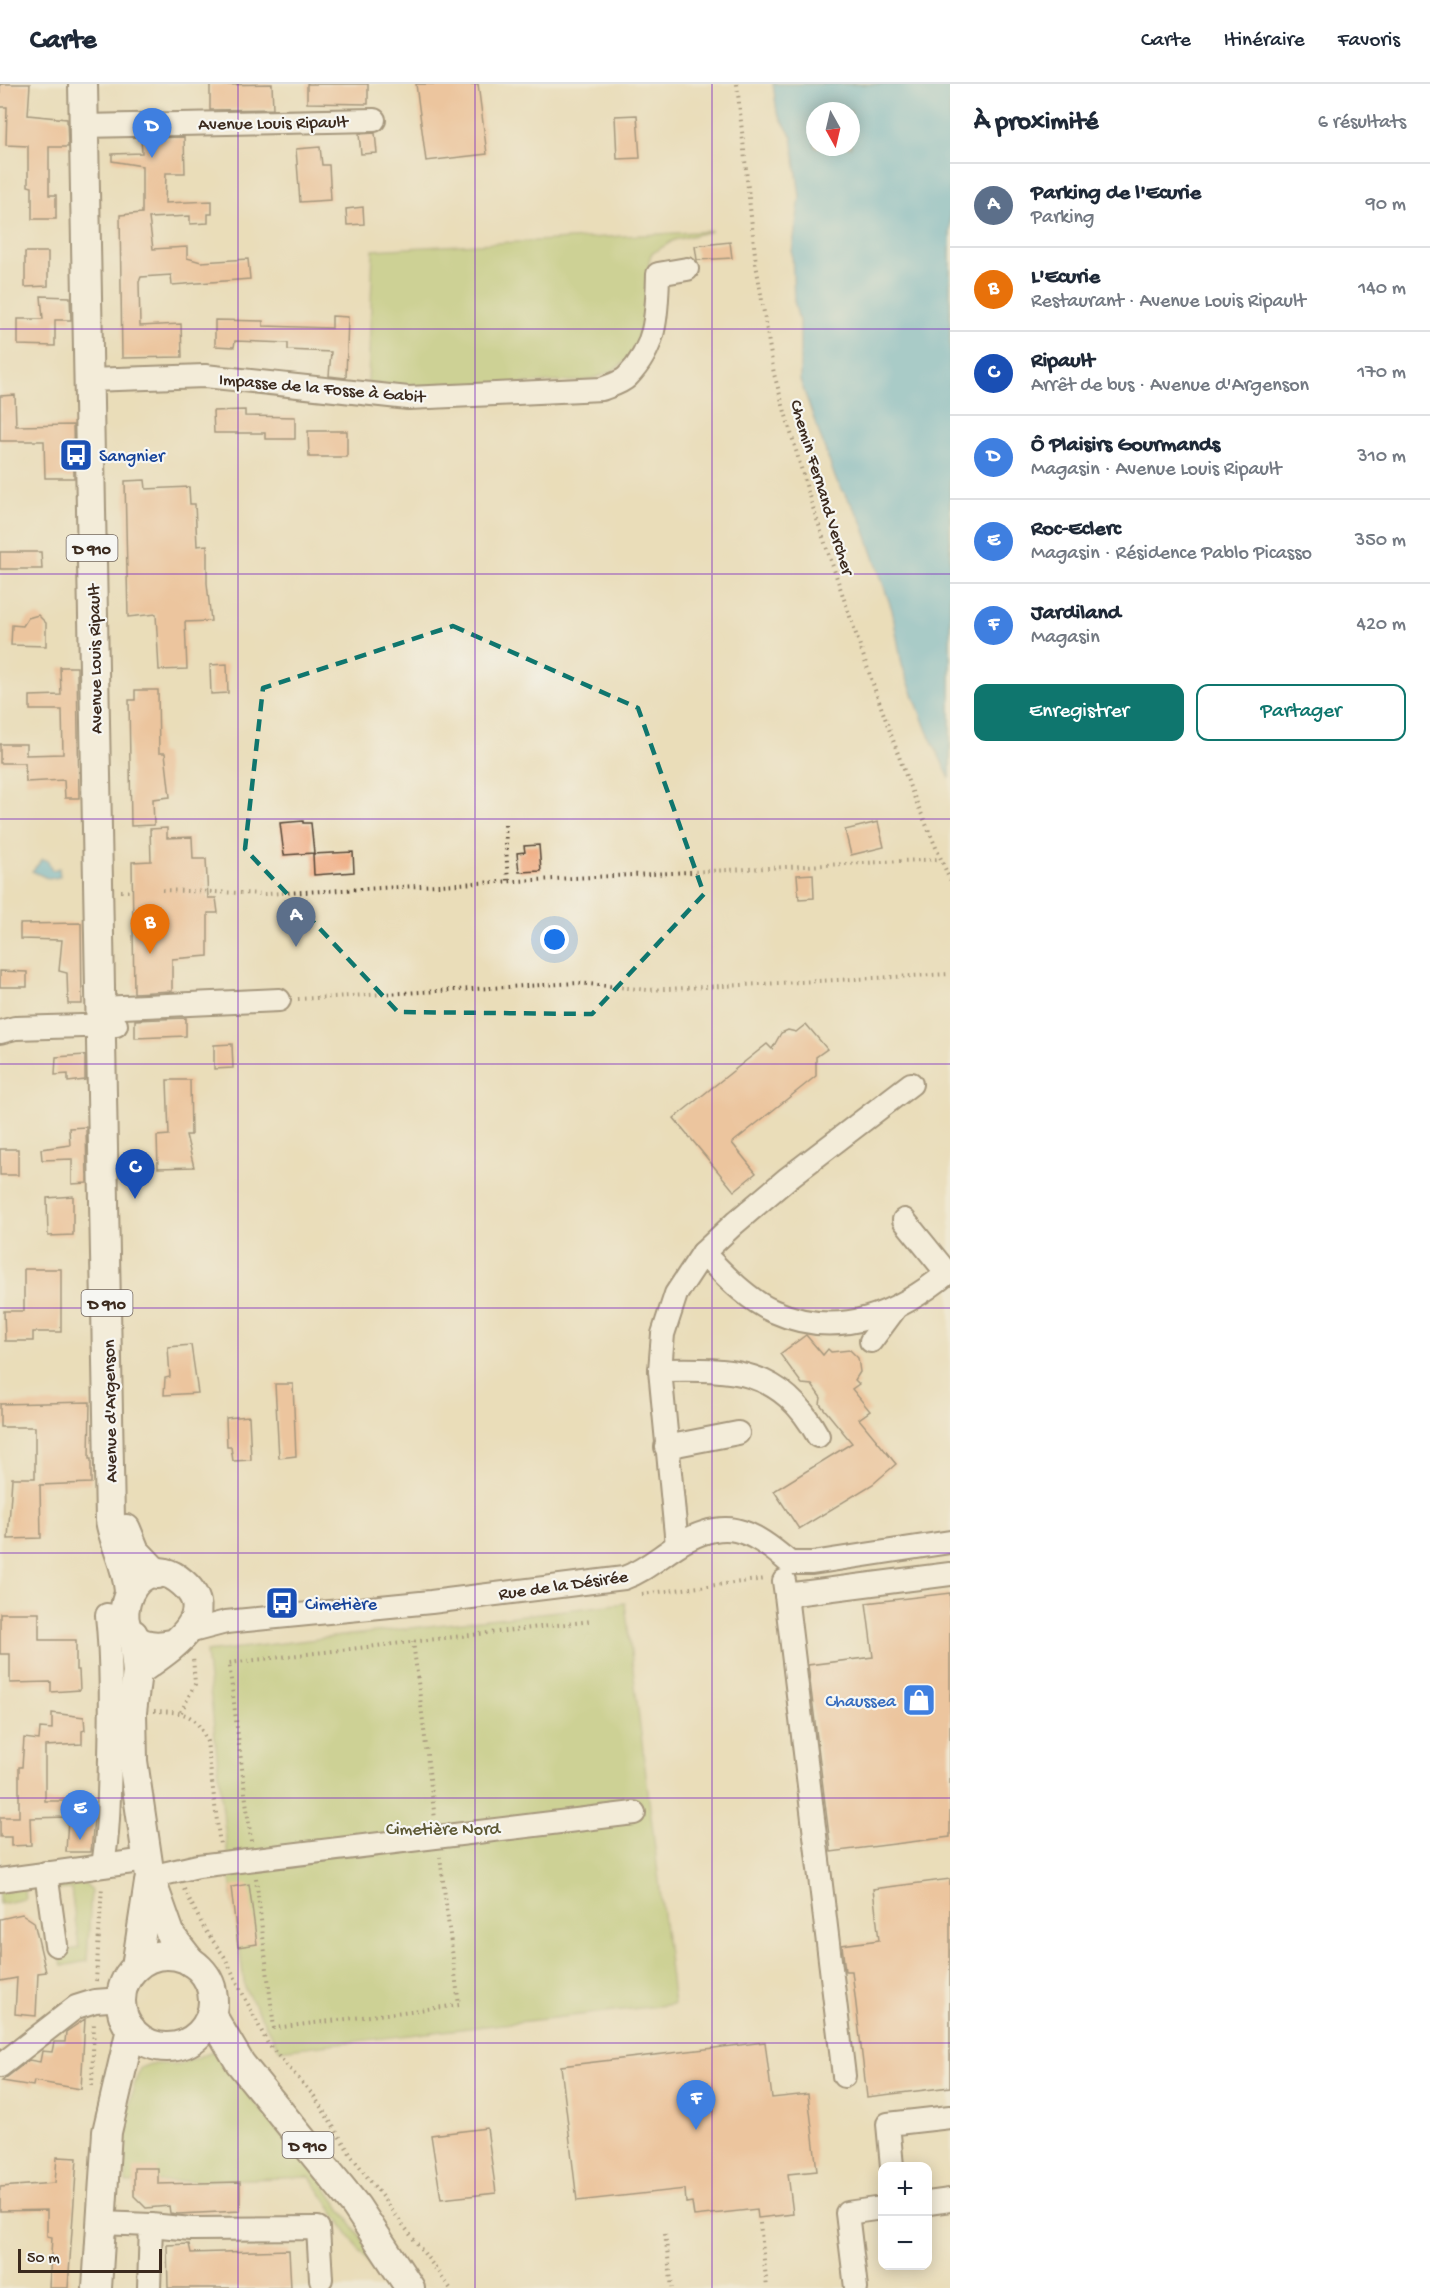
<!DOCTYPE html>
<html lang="fr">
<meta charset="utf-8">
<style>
:root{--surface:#fff;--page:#f2f2f3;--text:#1f2937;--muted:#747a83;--line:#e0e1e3;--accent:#0f766e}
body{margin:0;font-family:"Gochi Hand",sans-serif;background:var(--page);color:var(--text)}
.controls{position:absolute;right:18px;bottom:18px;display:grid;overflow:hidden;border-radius:12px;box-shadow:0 3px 15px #0003}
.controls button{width:54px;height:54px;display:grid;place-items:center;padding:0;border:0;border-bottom:2px solid var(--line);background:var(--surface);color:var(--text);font:30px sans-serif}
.compass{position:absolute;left:806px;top:18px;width:54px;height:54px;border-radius:50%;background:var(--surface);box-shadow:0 3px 15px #0003;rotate:172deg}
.scale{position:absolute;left:18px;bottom:15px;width:144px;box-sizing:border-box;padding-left:6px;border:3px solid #3b2a1e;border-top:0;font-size:16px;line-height:21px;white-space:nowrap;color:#3b2a1e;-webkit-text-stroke:4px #f6f6f2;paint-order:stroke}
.you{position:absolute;left:555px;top:856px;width:21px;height:21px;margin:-15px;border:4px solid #fff;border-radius:50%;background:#1a73e8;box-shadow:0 0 0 9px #1a73e833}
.badge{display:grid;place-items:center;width:39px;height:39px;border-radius:50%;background:var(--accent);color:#fff;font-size:20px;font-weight:700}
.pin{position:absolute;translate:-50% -50px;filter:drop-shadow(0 2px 3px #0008)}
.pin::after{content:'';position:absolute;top:32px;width:21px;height:18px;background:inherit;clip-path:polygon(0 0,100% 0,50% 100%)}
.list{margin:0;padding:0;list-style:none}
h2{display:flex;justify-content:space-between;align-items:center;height:78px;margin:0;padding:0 24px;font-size:26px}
h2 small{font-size:20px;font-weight:400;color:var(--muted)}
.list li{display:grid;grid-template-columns:39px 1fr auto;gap:18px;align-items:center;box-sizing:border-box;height:84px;padding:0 24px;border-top:2px solid var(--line)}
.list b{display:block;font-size:22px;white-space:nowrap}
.list p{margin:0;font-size:20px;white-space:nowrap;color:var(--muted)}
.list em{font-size:20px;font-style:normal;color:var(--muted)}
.actions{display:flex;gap:12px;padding:18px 24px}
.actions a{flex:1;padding:14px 0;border:2px solid var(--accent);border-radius:12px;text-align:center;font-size:21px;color:var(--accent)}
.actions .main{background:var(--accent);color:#fff}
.map{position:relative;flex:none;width:950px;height:2204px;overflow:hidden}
header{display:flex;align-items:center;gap:36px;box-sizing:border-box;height:84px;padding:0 30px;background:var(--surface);border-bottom:2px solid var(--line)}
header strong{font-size:28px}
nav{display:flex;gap:33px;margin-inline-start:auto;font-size:21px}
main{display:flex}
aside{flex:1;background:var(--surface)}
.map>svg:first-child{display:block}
.green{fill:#abc368;stroke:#737643;stroke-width:1.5}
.water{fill:#5bb5d8;stroke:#4b707b;stroke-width:1.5;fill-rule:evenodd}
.building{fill:#f0a87b}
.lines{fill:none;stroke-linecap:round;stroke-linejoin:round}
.minor-casing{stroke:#554535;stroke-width:26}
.major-casing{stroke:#554535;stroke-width:32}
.path{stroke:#554535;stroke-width:4;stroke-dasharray:1.5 4.5;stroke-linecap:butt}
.minor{stroke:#fff;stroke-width:22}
.major{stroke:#fff;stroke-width:28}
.marked{fill:none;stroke:#0f766e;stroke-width:4.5;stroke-dasharray:12 8;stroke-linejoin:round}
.grid{fill:none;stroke:#7b2cbf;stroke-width:1.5;stroke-opacity:0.55}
.labels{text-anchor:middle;stroke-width:4.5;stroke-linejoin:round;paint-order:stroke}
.shield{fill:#f6f6f2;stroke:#73675e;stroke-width:1.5}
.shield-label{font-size:16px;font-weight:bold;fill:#3b2a1e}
.street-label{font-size:18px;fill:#3b2a1e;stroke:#f6f6f2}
.transit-label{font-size:18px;fill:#164399;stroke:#f6f6f2;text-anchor:start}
.shop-label{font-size:18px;fill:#366cbe;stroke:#f6f6f2;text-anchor:end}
.park-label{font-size:18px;fill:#5d5834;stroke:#f6f6f2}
</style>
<header>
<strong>Carte</strong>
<nav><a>Carte</a><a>Itinéraire</a><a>Favoris</a></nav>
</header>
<main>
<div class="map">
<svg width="950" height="2204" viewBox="0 0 950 2204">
<rect width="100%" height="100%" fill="#f6f6f2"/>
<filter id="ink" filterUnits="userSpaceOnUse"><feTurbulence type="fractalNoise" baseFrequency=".0167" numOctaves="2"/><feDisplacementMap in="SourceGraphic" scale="12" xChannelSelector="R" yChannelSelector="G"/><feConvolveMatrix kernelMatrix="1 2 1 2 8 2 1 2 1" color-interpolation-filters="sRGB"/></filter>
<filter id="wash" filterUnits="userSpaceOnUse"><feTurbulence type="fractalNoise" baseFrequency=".008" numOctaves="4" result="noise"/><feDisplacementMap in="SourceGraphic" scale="24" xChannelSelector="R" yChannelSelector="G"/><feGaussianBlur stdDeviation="1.35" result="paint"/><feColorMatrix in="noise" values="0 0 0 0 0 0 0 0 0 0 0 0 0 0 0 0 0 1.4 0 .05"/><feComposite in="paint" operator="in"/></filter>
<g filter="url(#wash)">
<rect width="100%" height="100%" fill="#eaddb9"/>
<g class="green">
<path d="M712 147 674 156 651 170C645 188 648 206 646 225 643 268 623 289 582 297L411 304 368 299 373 166Z"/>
<polygon points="625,1519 674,1920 280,1966 245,1905 231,1803 206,1568"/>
<polygon points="78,1791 91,1806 87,1877 62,1882 60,1872 64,1867 79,1864 71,1805 56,1806 58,1794"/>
<polygon points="36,1799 36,1804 24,1806 25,1815 0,1820 0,1804"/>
<path d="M215 1966 232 1992 318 2092 396 2204H385L310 2093 126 2099C122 2058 126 2023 140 1984L150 1980H181Z"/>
</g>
<g class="water">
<path d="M773 0H950V695L927 647 902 581 892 526 861 435 836 396 800 296V241L794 217 792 168 800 113 792 53 777 28ZM815 27H851V63H815Z"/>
<polygon points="43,775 48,777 52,786 59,784 60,793 49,795 32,787"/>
</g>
<g id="blocks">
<g class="building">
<polygon points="0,0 30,0 28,31 67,35 68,63 49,63 49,111 56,111 56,135 32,135 32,103 28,102 28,62 6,61 7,23 0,23"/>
<polygon points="272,0 273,25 210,26 210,1"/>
<polygon points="307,0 368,0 368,20 307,19"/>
<polygon points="416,0 478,0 487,70 426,77"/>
<polygon points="637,31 640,74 617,75 615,32"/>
<polygon points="375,49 377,69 361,70 359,50"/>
<polygon points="184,53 185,89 166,89 165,119 212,117 212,130 208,130 208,139 190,140 190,132 149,134 153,165 187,163 187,174 201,178 248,175 250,195 172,201 171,191 141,193 139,198 140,242 181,240 182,273 122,274 120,131 142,129 142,82 112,77 112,70 142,69 141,54"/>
<polygon points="320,63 322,81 329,81 331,116 300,118 296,65"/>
<polygon points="363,123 364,140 347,141 346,125"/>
<polygon points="730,158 732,174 697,176 695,162"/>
<polygon points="25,168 48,168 48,202 25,203"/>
<polygon points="41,212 70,213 71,236 55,236 55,262 18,261 18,235 43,235"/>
<polygon points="332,232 348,233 346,294 329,292 331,268 288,266 288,259 235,257 234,263 215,262 215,236 263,237 263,242 332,244"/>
<polygon points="15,311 16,342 73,341 74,394 45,394 44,357 0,357 0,312"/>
<polygon points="245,326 245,332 295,333 295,355 265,355 265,349 214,349 213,327"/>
<polygon points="308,347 347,347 347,373 309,373"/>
<polygon points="145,396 146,405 189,403 190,420 195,420 197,462 207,461 207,499 211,537 185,538 187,585 159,586 156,530 128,533 125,397"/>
<polygon points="0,468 41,468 42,485 0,485"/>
<polygon points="38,531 46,539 46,562 11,561 12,541 23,542 28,534"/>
<polygon points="227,580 228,609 211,610 210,581"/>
<polygon points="60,583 77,583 79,714 65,714 64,696 26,698 25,679 0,679 0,660 26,660 26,671 63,670 62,626 30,626 30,612 61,611"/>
<polygon points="135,606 158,606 159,669 165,669 170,713 153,715 154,741 131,742 129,616 135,616"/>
<polygon points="303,737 303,739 311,739 314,769 284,771 280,739"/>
<polygon points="878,738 884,763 851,771 845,746"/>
<polygon points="167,744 167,754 192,753 193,775 206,775 208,814 216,814 218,829 208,829 208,872 172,875 172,907 134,909 132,778 151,777 150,745"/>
<polygon points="539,761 541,787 519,788 517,769 525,768 524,762"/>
<polygon points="353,768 354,788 314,791 313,770"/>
<polygon points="813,790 814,814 799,815 797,791"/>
<polygon points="81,839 82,920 68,920 67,889 59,887 62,856 20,855 20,840"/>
<polygon points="0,887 27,888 27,903 0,903"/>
<polygon points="186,934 186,952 135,954 135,936"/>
<polygon points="806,940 827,965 816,973 816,992 732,1059 756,1089 734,1107 674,1034 767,960 772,965 781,949 788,946 796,948"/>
<polygon points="232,960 233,984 214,985 214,961"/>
<polygon points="85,971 85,996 68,998 68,990 55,991 56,973"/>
<polygon points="167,996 190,996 191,1051 186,1051 194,1083 158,1084 157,1052 169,1051"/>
<polygon points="86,1043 87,1099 72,1100 72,1075 42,1076 41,1065 70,1061 69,1044"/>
<rect x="0" y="1065" width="18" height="26"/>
<polygon points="73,1112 73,1151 48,1152 47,1114"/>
<polygon points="24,1185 61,1185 61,1248 33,1248 33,1257 5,1257 4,1227 24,1227"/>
<polygon points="806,1251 823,1271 828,1265 831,1268 850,1266 858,1274 860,1288 855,1296 859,1300 852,1305 870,1327 859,1335 896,1380 873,1400 799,1445 774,1407 852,1359 820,1320 821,1314 812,1301 802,1300 780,1270"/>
<polygon points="191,1261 198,1309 164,1311 165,1294 170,1293 168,1263"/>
<polygon points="275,1300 293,1300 296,1372 279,1374"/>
<polygon points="90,1318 89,1375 91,1375 91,1399 40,1401 41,1454 8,1455 12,1394 35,1394 35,1343 0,1343 0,1320"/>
<polygon points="249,1332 251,1376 233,1377 231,1363 227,1363 226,1334"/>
<polygon points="950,1509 950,1753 831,1768 808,1581 873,1573 866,1519"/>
<polygon points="0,1529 39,1529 39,1556 76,1556 76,1586 79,1586 80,1606 51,1608 51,1598 10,1599 10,1570 0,1570"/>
<polygon points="52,1629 84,1633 85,1646 82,1647 82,1660 45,1662 45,1717 67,1717 68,1731 94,1734 91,1768 66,1768 68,1733 30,1734 31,1761 11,1762 11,1753 0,1753 0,1733 19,1733 19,1683 22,1683 24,1654 39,1656 40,1644 52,1645"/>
<polygon points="950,1795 950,2003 867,2013 852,1887 845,1887 842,1861 879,1856 873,1805"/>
<polygon points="249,1800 257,1860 238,1863 231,1803"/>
<polygon points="22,1830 34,1838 46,1888 38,1889 36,1932 15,1930 17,1894 0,1897 0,1835"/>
<polygon points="85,1935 81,2005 34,1997 33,2002 2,1997 29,1976 40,1978 42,1967 52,1968 54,1958 65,1958 66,1948"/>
<polygon points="765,1958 772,2014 808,2010 817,2087 788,2090 793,2130 758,2134 757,2125 694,2132 692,2118 686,2119 685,2105 577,2117 561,1982"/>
<polygon points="487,2044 496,2109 441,2115 431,2051"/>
<polygon points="57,2073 77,2074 68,2204 49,2204 52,2153 47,2152 47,2126 0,2127 0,2103 55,2099"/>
<polygon points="134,2084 158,2084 158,2100 240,2098 240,2127 178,2130 170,2129 169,2122 146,2124 134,2112"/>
<polygon points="189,2160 191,2169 289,2166 291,2204 168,2204 167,2161"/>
</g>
</g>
</g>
<g filter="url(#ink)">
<use href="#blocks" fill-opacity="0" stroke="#554535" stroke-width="1.5"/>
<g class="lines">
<g class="minor-casing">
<g id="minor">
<polyline points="84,42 374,36"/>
<path d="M89 296 205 292 408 314 602 305C609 302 621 299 627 293 657 263 657 229 658 190L687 185"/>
<polyline points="100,924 279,916"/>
<polyline points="0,948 15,944 116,941"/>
<polyline points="904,1136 947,1189"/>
<path d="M703 1169C724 1190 746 1215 773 1227 840 1257 899 1229 950 1187"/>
<polyline points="871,1257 894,1226"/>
<path d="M660 1286C732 1285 780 1283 818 1352"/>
<polyline points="666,1363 738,1349"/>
<polyline points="677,1461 660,1286 663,1250 676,1210 703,1169 735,1139 788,1094 911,1000"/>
<polyline points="784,1497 786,1511 950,1490"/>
<polyline points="786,1511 844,1992"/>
<path d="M188 1548 226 1538 431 1518 624 1494C644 1487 658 1474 675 1463 725 1431 750 1445 790 1479H812L950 1458"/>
<path d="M103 1781C109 1745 109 1710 110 1674 111 1626 112 1579 107 1531"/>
<polyline points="46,1789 56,1861"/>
<polyline points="150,1793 198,1782 634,1729"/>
<polyline points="0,1796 147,1776"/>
<polyline points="0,1982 76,1923 95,1917 122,1915"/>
<polyline points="892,2082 888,2040 950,2033"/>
<polyline points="928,2119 950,2116"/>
<polyline points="101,2139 151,2141 149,2204"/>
<polyline points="151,2141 191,2145 318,2144 321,2195"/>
<polyline points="856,2204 847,2129 882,2124"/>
</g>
</g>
<g class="major-casing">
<g id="major">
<path d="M83 0 110 1436C114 1461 127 1481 129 1507"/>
<polyline points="126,1445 135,1467 157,1490"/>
<polyline points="133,1550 137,1588 132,1628 133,1677 150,1793 171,1852 191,1878"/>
<path d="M137 1588C162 1569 224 1535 183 1499 129 1451 89 1577 172 1560"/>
<circle cx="167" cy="1917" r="46"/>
<polyline points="136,1883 149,1798"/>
<polyline points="211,1930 240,1979 356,2122 410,2204"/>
<polyline points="97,2204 107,2048 131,1945"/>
</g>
</g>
<g class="path">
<polyline points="737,0 756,180 774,290 810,415 875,606 910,703 950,796"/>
<polyline points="505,741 508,799"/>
<polyline points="162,806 265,810 941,775"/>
<polyline points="121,807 133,807"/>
<polyline points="298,915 578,899 648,906 950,890"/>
<polyline points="642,1510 766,1495"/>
<polyline points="413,1557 435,1735"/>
<path d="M154 1627C182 1628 196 1628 207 1658L220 1761"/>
<polyline points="181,1628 195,1600 193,1572"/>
<polyline points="251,1757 229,1579 592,1537"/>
<polyline points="256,1794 274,1944 459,1921 440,1773"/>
<polyline points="184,1805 205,1846 224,1872 268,1960 314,2012 351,2071 450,2204"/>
<polyline points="96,1897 102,1802"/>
<polyline points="92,2002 94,1937"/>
<polyline points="760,2139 767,2204"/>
<polyline points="665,2150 672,2204"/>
</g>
<use href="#minor" class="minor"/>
<use href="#major" class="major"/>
</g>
</g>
<path d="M0 0H950V2204H0ZM453 542 638 624 704 810 592 930 398 928 245 765 263 604Z" fill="#eaddb9" fill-opacity=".55" fill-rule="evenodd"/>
<path class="marked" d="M453 542 638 624 704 810 592 930 398 928 245 765 263 604Z"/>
<path class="grid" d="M238 0V2204M475 0V2204M712 0V2204M0 245H950M0 490H950M0 735H950M0 980H950M0 1224H950M0 1469H950M0 1714H950M0 1959H950"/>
<defs>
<g id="bus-square" transform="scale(1.725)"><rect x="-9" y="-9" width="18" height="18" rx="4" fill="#1a4fb4" stroke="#f6f6f2"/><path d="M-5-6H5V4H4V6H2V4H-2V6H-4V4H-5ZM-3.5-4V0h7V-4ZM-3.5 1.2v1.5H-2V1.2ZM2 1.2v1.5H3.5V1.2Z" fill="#fff"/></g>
<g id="shop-square" transform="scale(1.725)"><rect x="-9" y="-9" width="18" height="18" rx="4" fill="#3f7fe0" stroke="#f6f6f2"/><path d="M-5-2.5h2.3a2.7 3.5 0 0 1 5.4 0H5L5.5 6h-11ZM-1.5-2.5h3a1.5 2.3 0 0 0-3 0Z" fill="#fff"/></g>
</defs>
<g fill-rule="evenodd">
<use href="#bus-square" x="76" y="371"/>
<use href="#bus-square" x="282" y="1519"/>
<use href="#shop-square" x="919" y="1616"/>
</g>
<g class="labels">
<g class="shield">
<rect x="66.5" y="451" width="51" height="26" rx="4.5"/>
<rect x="81.5" y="1206" width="51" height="26" rx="4.5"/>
<rect x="282.5" y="2048" width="51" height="26" rx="4.5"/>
</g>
<g class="shield-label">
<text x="92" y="470">D 910</text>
<text x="107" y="1225">D 910</text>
<text x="308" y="2067">D 910</text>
</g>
<g class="street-label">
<text transform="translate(273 38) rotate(-1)" y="6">Avenue Louis Ripault</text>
<text transform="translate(322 303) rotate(5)" y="6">Impasse de la Fosse à Gabit</text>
<text transform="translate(823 403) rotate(73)" y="6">Chemin Fernand Vercher</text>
<text transform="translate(94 575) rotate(-91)" y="6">Avenue Louis Ripault</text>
<text transform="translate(109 1327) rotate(-91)" y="6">Avenue d'Argenson</text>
<text transform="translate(563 1500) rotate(-8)" y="6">Rue de la Désirée</text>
</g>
<g class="transit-label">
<text x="99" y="377">Sangnier</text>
<text x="305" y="1525">Cimetière</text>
</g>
<g class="shop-label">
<text x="896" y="1622">Chaussea</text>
</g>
<g class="park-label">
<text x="443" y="1750">Cimetière Nord</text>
</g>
</g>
</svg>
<div class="controls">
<button>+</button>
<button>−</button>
</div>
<svg class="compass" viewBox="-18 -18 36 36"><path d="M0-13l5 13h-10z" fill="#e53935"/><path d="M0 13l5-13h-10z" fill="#747a83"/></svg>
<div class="scale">50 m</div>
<div class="you"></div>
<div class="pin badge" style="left:296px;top:863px;background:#5c6f8a">A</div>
<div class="pin badge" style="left:150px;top:870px;background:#e8710a">B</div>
<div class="pin badge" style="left:135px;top:1115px;background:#1a4fb4">C</div>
<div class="pin badge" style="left:152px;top:74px;background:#3f7fe0">D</div>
<div class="pin badge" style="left:80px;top:1756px;background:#3f7fe0">E</div>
<div class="pin badge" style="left:696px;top:2046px;background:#3f7fe0">F</div>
</div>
<aside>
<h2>À proximité<small>6 résultats</small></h2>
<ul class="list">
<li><span class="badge" style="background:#5c6f8a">A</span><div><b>Parking de l'Ecurie</b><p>Parking</p></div><em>90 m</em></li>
<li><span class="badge" style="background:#e8710a">B</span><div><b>L'Ecurie</b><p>Restaurant · Avenue Louis Ripault</p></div><em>140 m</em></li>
<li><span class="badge" style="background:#1a4fb4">C</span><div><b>Ripault</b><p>Arrêt de bus · Avenue d'Argenson</p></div><em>170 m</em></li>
<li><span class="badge" style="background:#3f7fe0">D</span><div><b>Ô Plaisirs Gourmands</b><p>Magasin · Avenue Louis Ripault</p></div><em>310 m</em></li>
<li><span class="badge" style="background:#3f7fe0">E</span><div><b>Roc-Eclerc</b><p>Magasin · Résidence Pablo Picasso</p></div><em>350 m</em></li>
<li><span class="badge" style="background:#3f7fe0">F</span><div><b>Jardiland</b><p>Magasin</p></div><em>420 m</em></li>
</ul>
<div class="actions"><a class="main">Enregistrer</a><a>Partager</a></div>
</aside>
</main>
